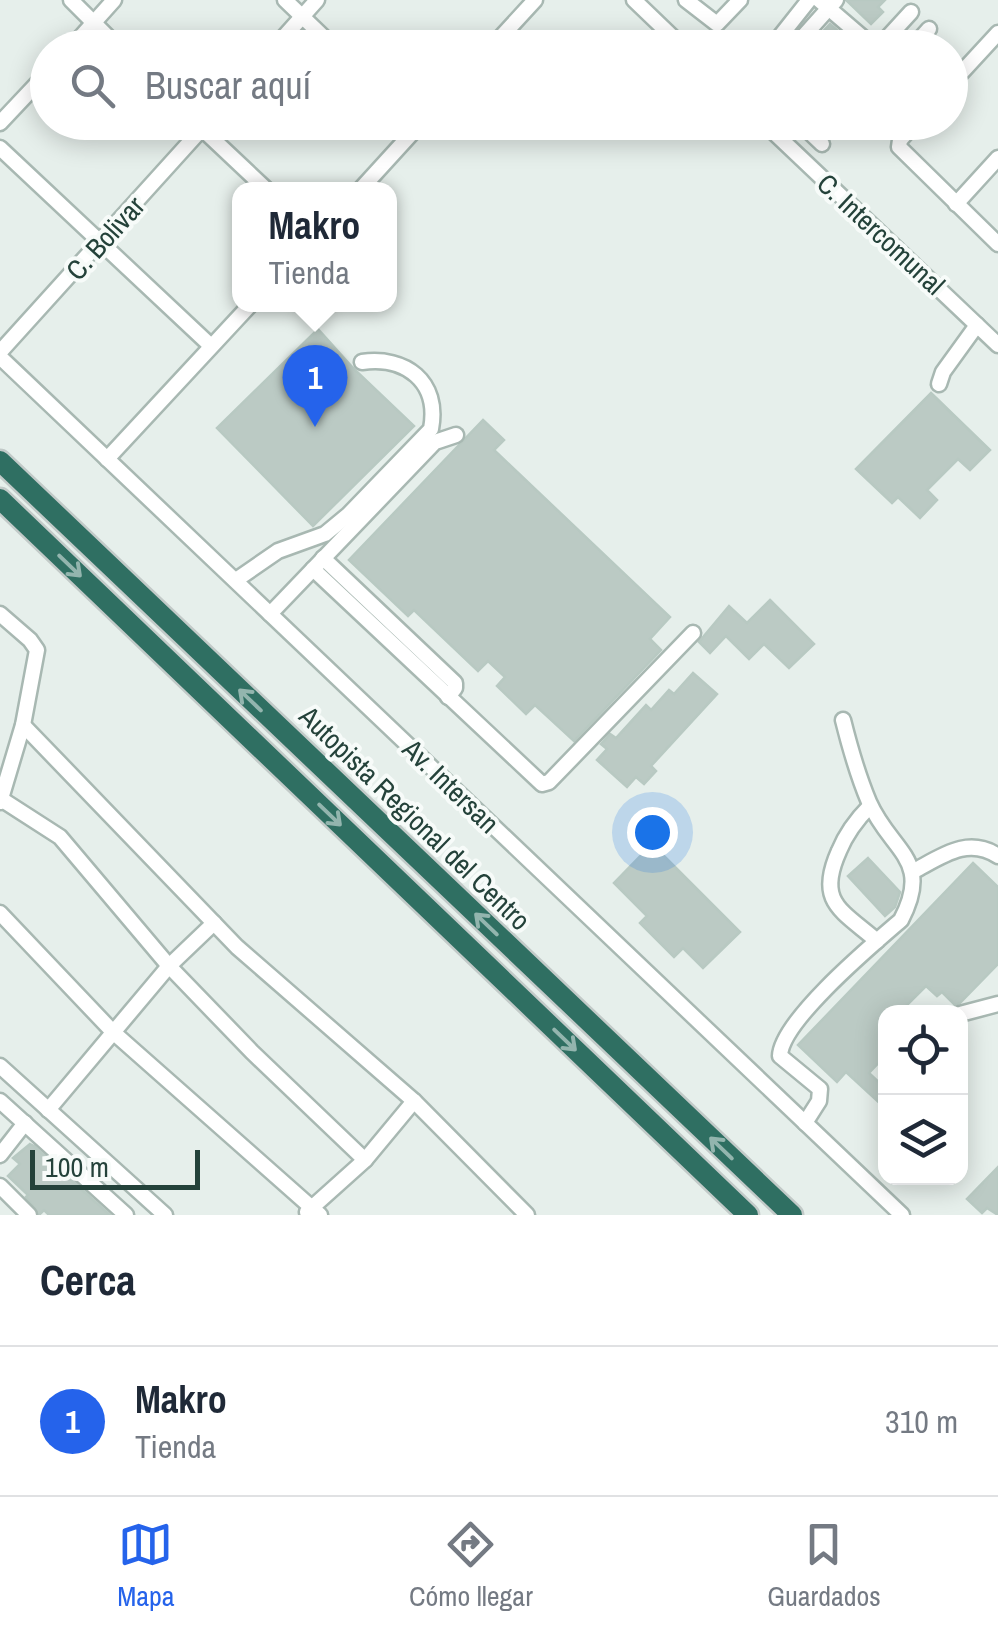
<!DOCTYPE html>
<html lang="es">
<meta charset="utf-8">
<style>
:root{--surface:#fff;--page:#f6f6f7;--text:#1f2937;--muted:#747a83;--line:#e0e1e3;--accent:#2563eb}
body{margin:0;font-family:"Archivo Narrow",sans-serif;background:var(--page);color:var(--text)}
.controls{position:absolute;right:30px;bottom:30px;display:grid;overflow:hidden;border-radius:20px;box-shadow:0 5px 25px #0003}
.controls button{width:90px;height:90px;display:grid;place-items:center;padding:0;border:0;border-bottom:2px solid var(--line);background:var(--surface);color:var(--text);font:50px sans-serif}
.scale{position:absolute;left:30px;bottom:25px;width:170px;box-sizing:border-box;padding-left:10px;border:5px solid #24423a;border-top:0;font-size:28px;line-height:35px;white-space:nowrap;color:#24423a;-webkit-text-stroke:8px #f7fbf9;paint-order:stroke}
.you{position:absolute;left:652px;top:832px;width:35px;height:35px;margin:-25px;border:8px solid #fff;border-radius:50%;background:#1a73e8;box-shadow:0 0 0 15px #1a73e833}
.badge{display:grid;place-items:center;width:65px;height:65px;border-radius:50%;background:var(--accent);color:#fff;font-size:32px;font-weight:700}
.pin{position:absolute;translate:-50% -82px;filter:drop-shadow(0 2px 5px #0008)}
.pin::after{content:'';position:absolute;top:52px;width:35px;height:30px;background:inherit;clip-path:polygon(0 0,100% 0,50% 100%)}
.popup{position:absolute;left:232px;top:182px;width:165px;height:130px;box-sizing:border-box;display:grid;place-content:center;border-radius:20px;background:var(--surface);filter:drop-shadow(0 2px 8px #0005);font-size:32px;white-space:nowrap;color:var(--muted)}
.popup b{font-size:38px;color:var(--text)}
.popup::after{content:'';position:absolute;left:50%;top:100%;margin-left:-20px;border:20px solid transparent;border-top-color:var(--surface)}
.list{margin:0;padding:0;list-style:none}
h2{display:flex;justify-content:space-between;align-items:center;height:130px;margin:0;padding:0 40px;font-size:42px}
h2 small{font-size:32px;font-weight:400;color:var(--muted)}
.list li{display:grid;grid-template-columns:65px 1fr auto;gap:30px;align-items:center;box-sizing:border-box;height:150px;padding:0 40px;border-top:2px solid var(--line)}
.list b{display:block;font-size:38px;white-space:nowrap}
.list p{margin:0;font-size:32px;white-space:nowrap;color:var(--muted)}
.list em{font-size:32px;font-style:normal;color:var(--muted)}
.icon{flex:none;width:55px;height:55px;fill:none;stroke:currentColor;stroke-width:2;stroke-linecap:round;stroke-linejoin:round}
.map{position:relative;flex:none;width:998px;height:1215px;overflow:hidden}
.search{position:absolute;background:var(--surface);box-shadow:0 5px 25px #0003;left:30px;right:30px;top:30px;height:110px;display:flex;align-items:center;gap:25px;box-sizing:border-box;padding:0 35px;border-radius:55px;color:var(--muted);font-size:38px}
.sheet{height:280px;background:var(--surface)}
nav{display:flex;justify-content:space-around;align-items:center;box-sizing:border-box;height:140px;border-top:2px solid var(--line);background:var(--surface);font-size:28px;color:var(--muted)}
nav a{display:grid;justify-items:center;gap:5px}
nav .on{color:var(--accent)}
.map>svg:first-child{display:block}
.building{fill:#bbcac4;stroke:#b8c9c2;stroke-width:2.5}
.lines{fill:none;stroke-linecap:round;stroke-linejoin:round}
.minor-casing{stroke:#a8b8b2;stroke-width:19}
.highway-casing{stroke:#c2cac8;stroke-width:25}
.minor{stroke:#fff;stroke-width:14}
.highway{stroke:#2f6f62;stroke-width:20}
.oneway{stroke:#93b5ae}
.labels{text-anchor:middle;stroke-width:8;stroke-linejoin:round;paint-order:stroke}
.street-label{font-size:28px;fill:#24423a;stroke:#f7fbf9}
</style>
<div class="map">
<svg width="998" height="1215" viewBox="0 0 998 1215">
<rect width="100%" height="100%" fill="#e6efeb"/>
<g class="building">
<polygon points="846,0 885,0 878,7 883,12 871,24"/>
<polygon points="830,24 858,48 808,48"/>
<polygon points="318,329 354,369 414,426 313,526 217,428"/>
<polygon points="931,393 990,450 970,470 958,459 927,490 937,500 920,518 898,497 892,503 856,469"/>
<polygon points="483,420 504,440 494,450 670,617 650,639 661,650 574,741 535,705 526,714 497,686 505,677 488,661 478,671 414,610 408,616 349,560"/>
<polygon points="770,600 814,644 789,668 764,644 749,659 726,636 710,653 699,642 729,606 747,623"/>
<polygon points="693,673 717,694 651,766 656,771 644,784 636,777 627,787 597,760 607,749 601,744 610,734 616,738 646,705 651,710 669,690 674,694"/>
<polygon points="652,844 740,932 703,968 683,948 674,957 640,923 647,916 614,883"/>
<polygon points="868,858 900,892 895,907 885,916 848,876"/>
<polygon points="973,863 998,887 998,964 960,1003 955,1005 942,992 937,996 926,986 900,1012 886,1012 886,1055 869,1073 886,1089 886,1109 846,1072 837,1082 798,1045"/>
<polygon points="30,1144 34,1146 110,1215 49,1215 44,1210 39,1215 26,1197 28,1195 8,1176 20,1164 13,1158"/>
<polygon points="998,1167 998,1215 987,1208 982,1213 967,1199"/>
</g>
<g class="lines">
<g class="minor-casing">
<g id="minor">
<polyline points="71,0 119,48"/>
<polyline points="285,0 335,48"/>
<polyline points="634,0 684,48"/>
<polyline points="686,0 717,24 740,0"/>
<polyline points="819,0 875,48"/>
<polyline points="71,48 114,0"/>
<polyline points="274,48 317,0"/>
<polyline points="491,48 535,0"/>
<polyline points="771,48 809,0"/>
<polyline points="793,48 836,0"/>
<polyline points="878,48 911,12"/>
<polyline points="912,48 929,29"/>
<polyline points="950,85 998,33"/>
<polyline points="763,122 998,345"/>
<polyline points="799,122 822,144"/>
<polyline points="916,122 900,140 899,147 998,244"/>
<polyline points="0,123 48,72"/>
<polyline points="198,125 267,190"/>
<polyline points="0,148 211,346"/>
<polyline points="360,190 422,122"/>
<polyline points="956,204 998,158"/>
<polyline points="0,352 208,122"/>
<polyline points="0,357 902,1215"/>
<polyline points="939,384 943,372 977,325"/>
<polyline points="107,459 251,304"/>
<polyline points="323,558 455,683 455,688 448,697"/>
<polyline points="313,569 542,784 549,782 693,633"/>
<path d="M236 580 278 551 325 534 348 515 431 429C440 381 405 356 362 362"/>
<polyline points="0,614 30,640 37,650 23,725 0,802"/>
<polyline points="270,614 435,442 456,435"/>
<polyline points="23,725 237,947 414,1101 527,1215"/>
<polyline points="1,799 60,837 169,966 252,1052 365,1160"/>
<path d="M870 806C857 819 846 834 839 851 816 902 841 910 877 941"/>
<path d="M914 871C942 856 968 836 998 856"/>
<polyline points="0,913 113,1032 320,1215"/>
<polyline points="960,1014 998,1004"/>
<polyline points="0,1066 165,1215"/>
<polyline points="0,1101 126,1215"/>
<polyline points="48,1110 169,966 214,923"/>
<path d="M805 1123 819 1101 820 1089 780 1056C781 1021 872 945 901 920 933 859 891 852 869 802 858 776 850 748 843 720"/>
<polyline points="0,1155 25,1123"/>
<polyline points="0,1186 29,1215"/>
<polyline points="307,1212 365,1160 414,1101"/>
</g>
</g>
<g class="highway-casing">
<g id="highway">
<polyline points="0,461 792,1215"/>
<polyline points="0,499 748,1215"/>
</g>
</g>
<use href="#minor" class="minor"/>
<use href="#highway" class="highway"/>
</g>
<defs><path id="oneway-shaft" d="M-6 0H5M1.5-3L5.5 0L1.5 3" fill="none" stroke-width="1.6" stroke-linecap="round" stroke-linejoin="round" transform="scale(2.5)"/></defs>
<g class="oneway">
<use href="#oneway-shaft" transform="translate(70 566) rotate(44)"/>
<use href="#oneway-shaft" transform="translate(250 700) rotate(-136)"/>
<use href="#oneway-shaft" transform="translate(330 815) rotate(44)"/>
<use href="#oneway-shaft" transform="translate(486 924) rotate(-136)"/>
<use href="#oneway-shaft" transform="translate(565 1040) rotate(44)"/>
<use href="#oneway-shaft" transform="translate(721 1148) rotate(-136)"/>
</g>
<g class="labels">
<g class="street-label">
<text transform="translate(881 234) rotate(43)" y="10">C. Intercomunal</text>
<text transform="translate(105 238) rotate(-48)" y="10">C. Bolivar</text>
<text transform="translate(451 786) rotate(44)" y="10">Av. Intersan</text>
<text transform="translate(415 818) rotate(44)" y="10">Autopista Regional del Centro</text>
</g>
</g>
</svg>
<div class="controls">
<button><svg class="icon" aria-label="locate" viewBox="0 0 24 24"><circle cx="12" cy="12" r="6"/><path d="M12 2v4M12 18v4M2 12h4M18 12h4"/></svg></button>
<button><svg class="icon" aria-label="layers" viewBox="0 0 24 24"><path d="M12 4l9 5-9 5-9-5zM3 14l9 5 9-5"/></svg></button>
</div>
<div class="scale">100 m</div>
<div class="you"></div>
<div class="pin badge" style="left:315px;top:427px">1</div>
<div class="popup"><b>Makro</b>Tienda</div>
<div class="search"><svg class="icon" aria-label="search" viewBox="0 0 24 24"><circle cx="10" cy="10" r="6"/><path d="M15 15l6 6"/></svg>Buscar aquí</div>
</div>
<section class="sheet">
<h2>Cerca<small></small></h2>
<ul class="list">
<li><span class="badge">1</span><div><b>Makro</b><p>Tienda</p></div><em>310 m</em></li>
</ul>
</section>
<nav>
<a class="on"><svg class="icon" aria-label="map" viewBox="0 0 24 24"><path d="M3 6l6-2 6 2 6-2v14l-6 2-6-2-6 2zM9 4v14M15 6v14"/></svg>Mapa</a>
<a><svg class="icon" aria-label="directions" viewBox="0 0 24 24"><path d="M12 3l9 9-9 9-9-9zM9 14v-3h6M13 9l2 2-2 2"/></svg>Cómo llegar</a>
<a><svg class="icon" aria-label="saved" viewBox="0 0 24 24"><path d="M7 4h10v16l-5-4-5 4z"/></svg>Guardados</a>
</nav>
